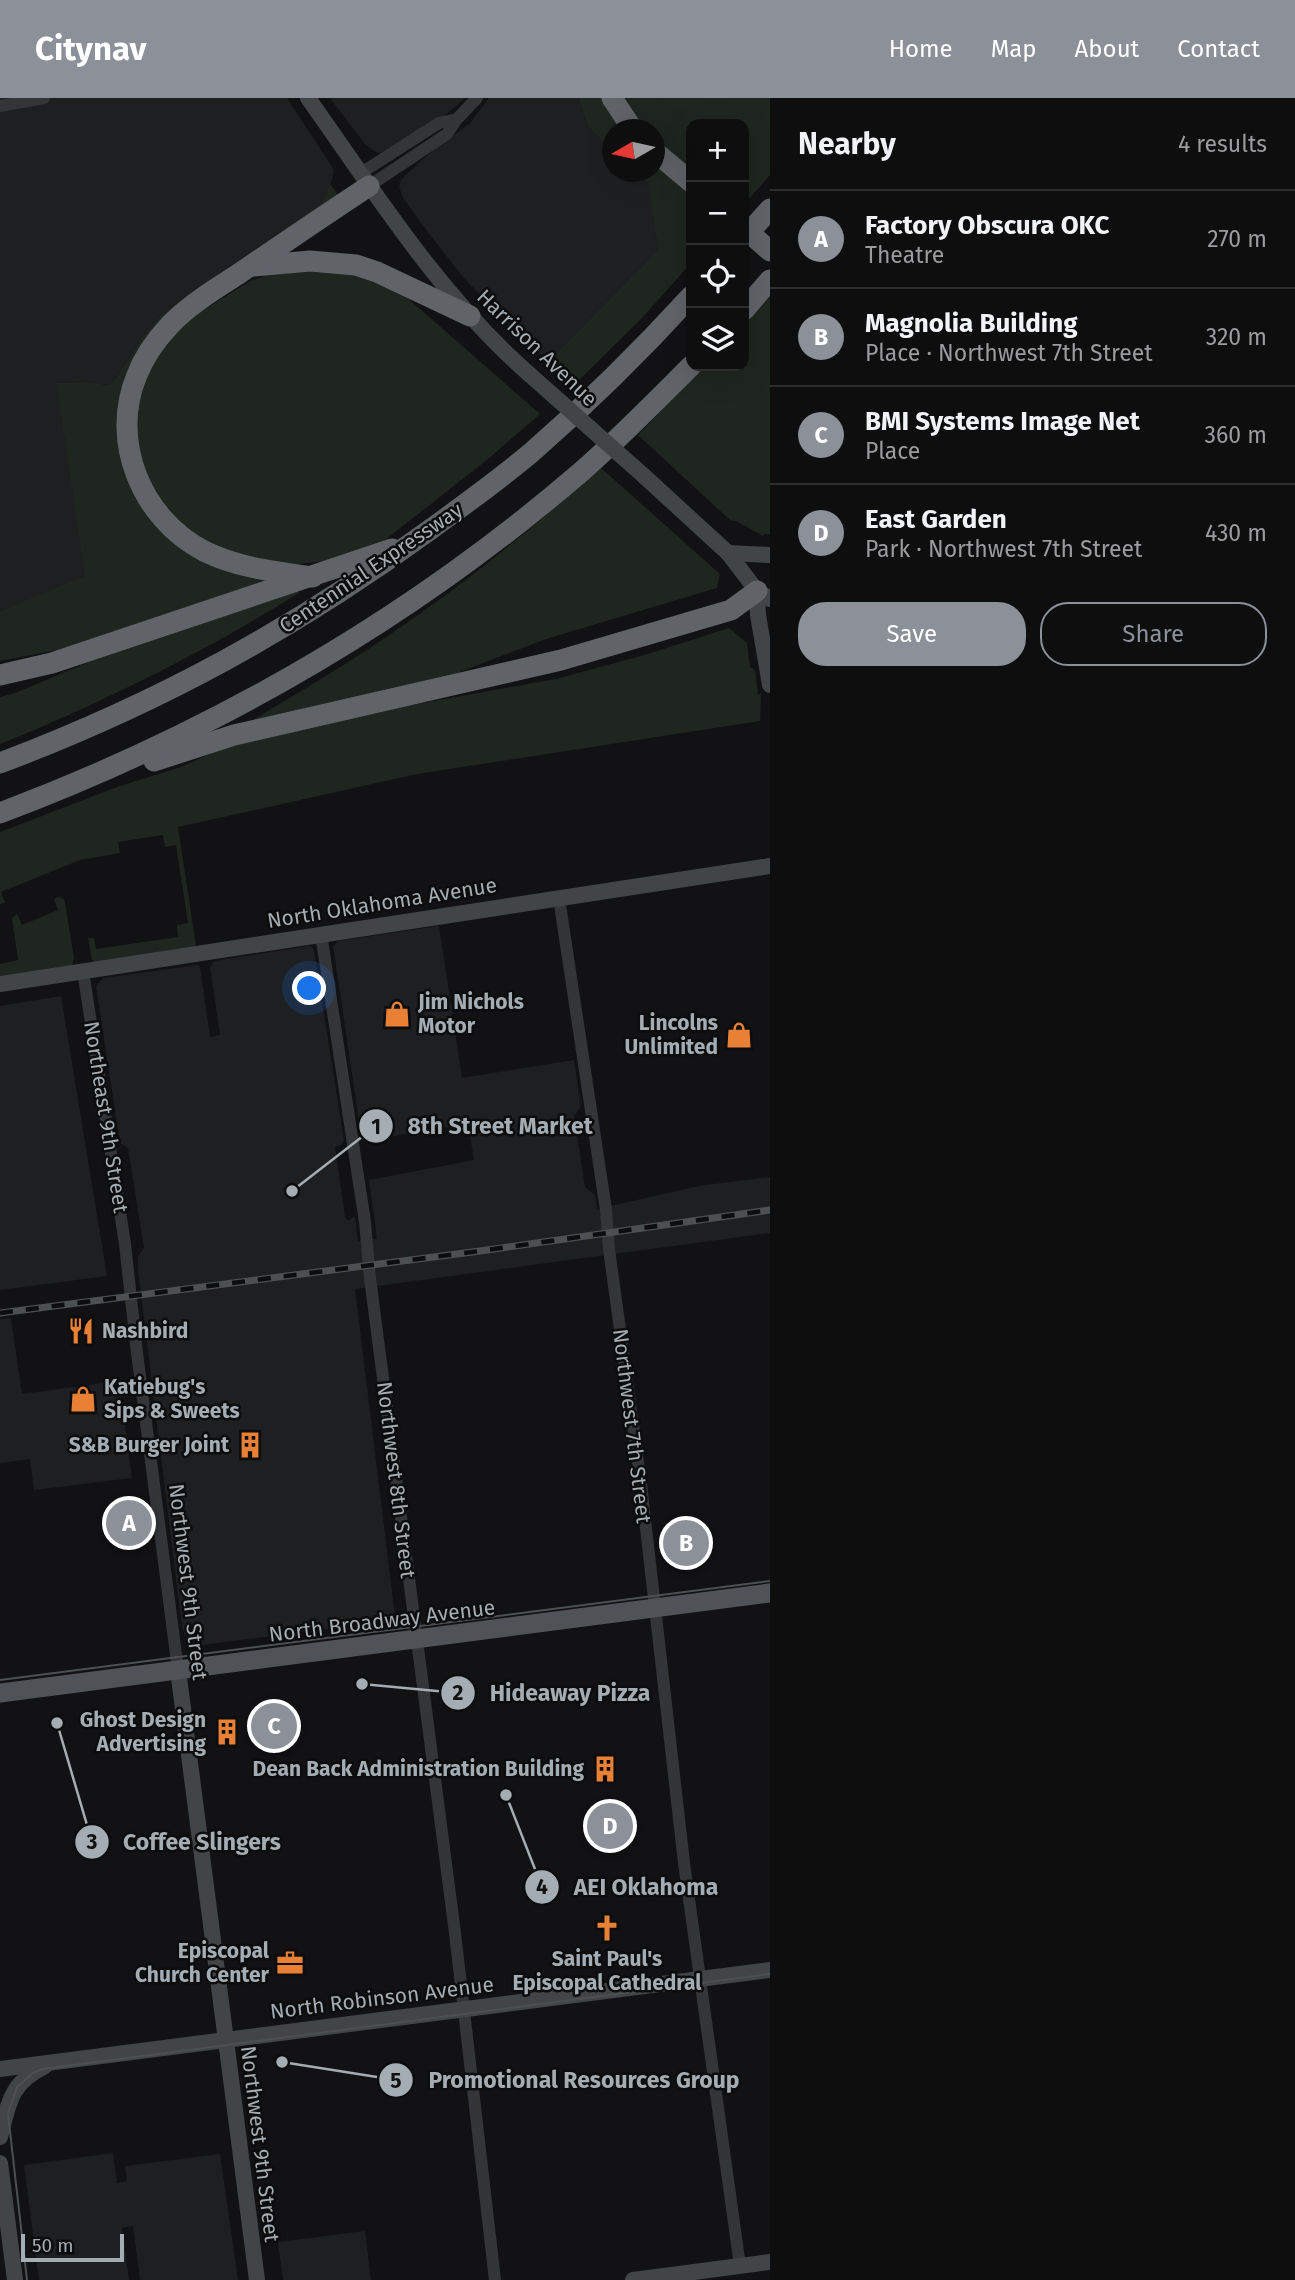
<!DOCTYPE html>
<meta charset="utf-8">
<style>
:root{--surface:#0e0e0f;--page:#171718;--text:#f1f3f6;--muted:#9b9c9e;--line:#2e2e2f;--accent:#8c9099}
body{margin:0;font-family:"Fira Sans",sans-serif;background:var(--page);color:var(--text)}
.controls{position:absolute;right:21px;top:21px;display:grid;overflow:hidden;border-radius:14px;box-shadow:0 7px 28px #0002}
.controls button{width:63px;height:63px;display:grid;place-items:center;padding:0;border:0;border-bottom:2px solid var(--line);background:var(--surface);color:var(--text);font:35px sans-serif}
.compass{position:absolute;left:602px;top:21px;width:63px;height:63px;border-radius:50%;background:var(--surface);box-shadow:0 7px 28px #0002;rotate:261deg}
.scale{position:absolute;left:21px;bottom:18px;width:103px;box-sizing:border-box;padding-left:7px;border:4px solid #a4adb3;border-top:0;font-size:19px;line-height:24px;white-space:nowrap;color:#a4adb3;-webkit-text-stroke:5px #0d0d0e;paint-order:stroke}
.you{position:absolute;left:310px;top:891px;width:24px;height:24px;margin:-18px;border:5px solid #fff;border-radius:50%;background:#1a73e8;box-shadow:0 0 0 10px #1a73e833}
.badge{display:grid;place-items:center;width:46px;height:46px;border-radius:50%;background:var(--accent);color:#fff;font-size:23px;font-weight:700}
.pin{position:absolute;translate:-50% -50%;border:4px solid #fff;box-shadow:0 2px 7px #0006}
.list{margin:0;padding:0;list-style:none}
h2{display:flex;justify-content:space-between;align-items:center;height:91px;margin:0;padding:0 28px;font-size:30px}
h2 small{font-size:23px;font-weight:400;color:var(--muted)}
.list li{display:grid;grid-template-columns:46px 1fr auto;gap:21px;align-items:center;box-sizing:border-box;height:98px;padding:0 28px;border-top:2px solid var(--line)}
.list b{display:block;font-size:26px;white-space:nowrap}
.list p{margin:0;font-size:23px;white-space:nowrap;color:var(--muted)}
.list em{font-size:23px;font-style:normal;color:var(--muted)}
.actions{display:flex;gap:14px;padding:21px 28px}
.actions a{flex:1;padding:16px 0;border:2px solid var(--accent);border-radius:28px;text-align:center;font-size:24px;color:var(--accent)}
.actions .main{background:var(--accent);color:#fff}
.icon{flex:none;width:38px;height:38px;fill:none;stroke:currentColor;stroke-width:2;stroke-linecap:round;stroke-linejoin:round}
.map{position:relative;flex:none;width:770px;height:2182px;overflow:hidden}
header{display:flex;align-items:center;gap:42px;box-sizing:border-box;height:98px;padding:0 35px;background:var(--accent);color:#fff}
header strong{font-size:33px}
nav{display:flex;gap:38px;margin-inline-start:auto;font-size:24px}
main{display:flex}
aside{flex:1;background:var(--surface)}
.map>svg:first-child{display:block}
.built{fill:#1e1f20}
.green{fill:#1f261f}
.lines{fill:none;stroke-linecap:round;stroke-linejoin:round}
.street{stroke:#333538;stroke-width:12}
.secondary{stroke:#414548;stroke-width:16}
.primary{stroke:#4f5357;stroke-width:19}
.highway{stroke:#606469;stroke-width:21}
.tram{stroke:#4c5053;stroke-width:2}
.rail-casing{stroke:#4c5053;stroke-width:7}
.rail{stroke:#0d0d0e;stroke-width:4.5;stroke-dasharray:13;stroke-linecap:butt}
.secondary-bridge{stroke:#414548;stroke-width:16}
.highway-bridge{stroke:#606469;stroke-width:21}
.labels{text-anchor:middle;stroke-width:5;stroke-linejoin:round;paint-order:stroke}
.street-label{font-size:21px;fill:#a4adb3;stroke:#0d0d0e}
.poi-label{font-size:21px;font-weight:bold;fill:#a4adb3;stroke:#0d0d0e;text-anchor:end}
.leader{fill:none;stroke:#a4adb3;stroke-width:2.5}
.callout-dot{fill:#a4adb3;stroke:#0d0d0e;stroke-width:2.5}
.mark-label{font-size:21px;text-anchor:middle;font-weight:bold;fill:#111}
.callout-label{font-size:23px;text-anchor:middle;font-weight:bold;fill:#a4adb3;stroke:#0d0d0e;stroke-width:5;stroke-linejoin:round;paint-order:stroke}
</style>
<header>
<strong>Citynav</strong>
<nav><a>Home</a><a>Map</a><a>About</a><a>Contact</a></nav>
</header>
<main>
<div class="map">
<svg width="770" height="2182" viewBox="0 0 770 2182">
<rect width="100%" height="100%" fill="#121214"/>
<g class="built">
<polygon points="0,0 287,0 334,72 329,93 323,104 163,215 146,234 114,283 108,287 85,284 56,285 86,479 0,513"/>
<polygon points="330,0 465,0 448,15 391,51 379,55 374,53 365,46"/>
<polygon points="489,0 578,0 589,30 612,53 612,74 635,74 648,86 658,152 548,263 514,232 463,179 430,137 403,100 399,89 401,82 407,76 430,55 470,25"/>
<polygon points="439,828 462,980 574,962 581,1008 574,1018 585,1089 595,1097 597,1111 699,1088 770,1079 770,1135 355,1191 395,1518 389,1523 194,1548 187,1542 182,1529 138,1172 138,1158 144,1150 128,1050 120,1045 96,888 103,880 198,867 200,869 210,939 220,937 210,869 214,863 309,848 312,849 314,852 344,1043 341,1047 335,1049 345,1119 348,1123 355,1118 358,1143 377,1141 369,1082 474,1062 468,1026 362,1043 333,848 338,843"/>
<polygon points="61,898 107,1178 0,1192 0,908"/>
<polygon points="11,1220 22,1296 119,1283 132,1380 34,1392 30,1361 0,1365 0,1221"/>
<polygon points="113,2055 117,2085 127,2083 125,2068 220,2056 238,2182 140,2182 133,2128 122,2130 129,2182 39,2182 24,2067"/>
<polygon points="365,2133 371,2182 283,2182 278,2144"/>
</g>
<g class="green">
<polygon points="578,0 603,0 624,31 612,32 612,53 589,30"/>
<polygon points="619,0 770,0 770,77 748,102 744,102 744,26 691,26 691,72 655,43 654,32 642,31"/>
<polygon points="655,62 691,95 691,165 642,220 577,284 551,260 658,152 648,86 635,74 654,74"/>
<polygon points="330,86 339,98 185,203 131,272 145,411 266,479 266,485 88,546 0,563 0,513 85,478 56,285 85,284 108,287 114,283 146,234 163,215 323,104"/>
<polygon points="350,173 403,196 540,316 488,361 380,446 325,463 299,466 271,465 217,451 173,421 146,382 136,340 137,304 155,258 186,223 250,183 277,174"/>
<polygon points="770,199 770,436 764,436 763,438 738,424 730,422 638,337 704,268 744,268 744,226"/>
<path d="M601 370 720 476 717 490 546 541 439 582 250 624C303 592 357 560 408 524 476 477 539 424 601 370Z"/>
<path d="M297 491 299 495C204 554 104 604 0 646V599L15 595 122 550Z"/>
<polygon points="729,530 747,545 750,569 755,572 758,597 761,596 760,623 417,676 178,729 196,848 95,864 92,862 88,840 94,840 96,851 178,839 177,827 188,825 176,747 165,749 163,737 118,744 120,755 80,762 1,794 5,805 0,806 0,734 120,688 181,669 234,645 360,616 556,581 648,556"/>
<polygon points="58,799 64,801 65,805 74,860 72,867 0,879 0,866 18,862 12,820 17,816 22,827 58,812 54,801"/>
</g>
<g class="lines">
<g class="street">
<polyline points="0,8 44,0"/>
<polyline points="361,75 439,25 457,21"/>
<polyline points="369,88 447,36 457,21 477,0"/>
<polyline points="559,800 606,1112 609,1151 641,1386 684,1765 740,2168"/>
<polyline points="321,836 365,1124 370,1180 455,1835 495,2182"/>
<polyline points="83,873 125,1146 137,1255 178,1572"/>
</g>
<g class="secondary">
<path d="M308 0C376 96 440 198 529 276"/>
<polyline points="644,378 728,455 757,493 770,501"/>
<polyline points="728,455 770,457"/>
<polyline points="757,493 758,517 770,587"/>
<polyline points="0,886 770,768"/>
<polyline points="178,1572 257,2182"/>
<polyline points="0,1971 770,1872"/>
<path d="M0 2039C9 2004 10 1985 45 1968"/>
<polyline points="0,2065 15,2182"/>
<polyline points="633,2182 770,2164"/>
</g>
<polyline class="primary" points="0,1595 770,1495"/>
<g class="highway">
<polyline points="612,0 633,32"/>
<polyline points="654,53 691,84"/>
<polyline points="744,140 770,111"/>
<polyline points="254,168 310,163 356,167 377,174 470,218"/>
<polyline points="744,212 770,182"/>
<path d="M313 479C276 474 238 470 204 453 142 421 109 343 137 277 144 259 156 242 169 228 186 209 215 191 237 177 281 147 325 117 369 88"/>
<polyline points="0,577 52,565 392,451"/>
<polyline points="154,663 234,637 561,562 731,512 757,493"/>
<path d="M0 665C159 605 294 531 431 431 465 406 500 381 532 354 588 305 641 253 691 198"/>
<path d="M0 715C212 635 409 522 581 374 619 341 655 304 691 268"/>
</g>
<g class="tram">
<polyline points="0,1582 770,1483"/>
<polyline points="27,2182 8,2016 17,1989 33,1975 43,1971 770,1876"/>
</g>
<g class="rail-casing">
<polyline id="rail" points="0,1215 480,1153 770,1112"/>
</g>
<use href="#rail" class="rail"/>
<polyline class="secondary-bridge" points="529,276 644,378"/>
<polyline class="highway-bridge" points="744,130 770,153"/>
</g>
<defs>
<g id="shop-bare" transform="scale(2.1)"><path d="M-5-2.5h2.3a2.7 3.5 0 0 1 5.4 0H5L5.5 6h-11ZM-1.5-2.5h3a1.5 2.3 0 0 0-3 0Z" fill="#e88035" stroke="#0d0d0e" stroke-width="2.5" paint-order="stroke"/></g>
<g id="restaurant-bare" transform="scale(2.1)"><path d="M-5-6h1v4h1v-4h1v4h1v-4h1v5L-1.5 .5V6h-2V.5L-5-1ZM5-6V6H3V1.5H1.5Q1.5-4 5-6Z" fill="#e88035" stroke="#0d0d0e" stroke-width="2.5" paint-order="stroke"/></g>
<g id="building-bare" transform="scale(2.1)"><path d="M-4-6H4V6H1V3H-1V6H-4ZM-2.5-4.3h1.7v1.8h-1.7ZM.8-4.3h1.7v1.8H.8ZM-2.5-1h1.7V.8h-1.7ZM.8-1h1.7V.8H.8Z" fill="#e88035" stroke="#0d0d0e" stroke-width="2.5" paint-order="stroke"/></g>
<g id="church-bare" transform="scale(2.1)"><path d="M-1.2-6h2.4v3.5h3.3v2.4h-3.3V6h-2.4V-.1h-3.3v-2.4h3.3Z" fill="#e88035" stroke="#0d0d0e" stroke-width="2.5" paint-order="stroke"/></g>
<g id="office-bare" transform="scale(2.1)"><path d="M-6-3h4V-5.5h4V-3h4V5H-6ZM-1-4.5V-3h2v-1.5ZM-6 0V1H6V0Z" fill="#e88035" stroke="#0d0d0e" stroke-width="2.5" paint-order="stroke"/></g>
</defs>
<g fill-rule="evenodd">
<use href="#shop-bare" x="397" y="916"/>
<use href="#shop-bare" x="739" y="937"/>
<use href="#restaurant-bare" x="81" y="1233"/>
<use href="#shop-bare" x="83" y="1301"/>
<use href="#building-bare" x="250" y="1347"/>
<use href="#building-bare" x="227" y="1634"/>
<use href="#building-bare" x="605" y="1671"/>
<use href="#church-bare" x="607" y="1830"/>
<use href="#office-bare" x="290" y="1865"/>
</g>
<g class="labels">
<g class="street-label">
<text transform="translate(537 250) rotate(44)" y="7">Harrison Avenue</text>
<text transform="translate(371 470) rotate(-34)" y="7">Centennial Expressway</text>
<text transform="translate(382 805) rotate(-9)" y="7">North Oklahoma Avenue</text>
<text transform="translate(106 1019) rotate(81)" y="7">Northeast 9th Street</text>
<text transform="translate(632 1328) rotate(83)" y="7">Northwest 7th Street</text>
<text transform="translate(396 1382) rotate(83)" y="7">Northwest 8th Street</text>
<text transform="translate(188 1484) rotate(83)" y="7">Northwest 9th Street</text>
<text transform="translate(382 1523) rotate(-7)" y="7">North Broadway Avenue</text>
<text transform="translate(382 1900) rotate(-7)" y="7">North Robinson Avenue</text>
<text transform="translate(260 2046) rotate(83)" y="7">Northwest 9th Street</text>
</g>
<g class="poi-label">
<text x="418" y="911" text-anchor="start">Jim Nichols<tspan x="418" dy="24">Motor</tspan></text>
<text x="718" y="932">Lincolns<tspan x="718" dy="24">Unlimited</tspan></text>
<text x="102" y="1240" text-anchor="start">Nashbird</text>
<text x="104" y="1296" text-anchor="start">Katiebug's<tspan x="104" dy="24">Sips &amp; Sweets</tspan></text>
<text x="229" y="1354">S&amp;B Burger Joint</text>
<text x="206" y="1629">Ghost Design<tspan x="206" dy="24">Advertising</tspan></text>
<text x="584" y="1678">Dean Back Administration Building</text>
<text x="269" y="1860">Episcopal<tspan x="269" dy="24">Church Center</tspan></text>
<text x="607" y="1868" text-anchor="middle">Saint Paul's<tspan x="607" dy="24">Episcopal Cathedral</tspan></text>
</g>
</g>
<path class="leader" d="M292 1093L376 1028M362 1586L458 1595M57 1625L92 1744M506 1697L542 1789M282 1964L396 1982"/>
<g class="callout-dot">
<circle cx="292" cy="1093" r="7"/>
<circle cx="362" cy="1586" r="7"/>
<circle cx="57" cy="1625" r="7"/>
<circle cx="506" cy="1697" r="7"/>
<circle cx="282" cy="1964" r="7"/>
<circle cx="376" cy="1028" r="18"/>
<circle cx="458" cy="1595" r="18"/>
<circle cx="92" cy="1744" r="18"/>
<circle cx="542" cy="1789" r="18"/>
<circle cx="396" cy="1982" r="18"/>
</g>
<g class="mark-label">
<text x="376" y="1036">1</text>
<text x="458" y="1602">2</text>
<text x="92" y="1751">3</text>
<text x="542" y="1796">4</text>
<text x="396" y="1990">5</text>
</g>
<g class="callout-label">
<text x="500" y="1036">8th Street Market</text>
<text x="570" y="1603">Hideaway Pizza</text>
<text x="202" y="1752">Coffee Slingers</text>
<text x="646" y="1797">AEI Oklahoma</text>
<text x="584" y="1990">Promotional Resources Group</text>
</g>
</svg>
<div class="controls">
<button>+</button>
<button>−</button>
<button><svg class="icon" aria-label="locate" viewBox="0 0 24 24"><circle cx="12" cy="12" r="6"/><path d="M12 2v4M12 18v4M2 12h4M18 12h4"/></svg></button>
<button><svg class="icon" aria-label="layers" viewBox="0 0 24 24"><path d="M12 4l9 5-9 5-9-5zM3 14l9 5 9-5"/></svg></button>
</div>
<svg class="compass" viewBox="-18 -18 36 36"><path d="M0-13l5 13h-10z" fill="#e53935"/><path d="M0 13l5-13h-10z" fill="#9b9c9e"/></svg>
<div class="scale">50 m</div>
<div class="you"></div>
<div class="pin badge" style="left:129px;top:1425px">A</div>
<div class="pin badge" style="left:686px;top:1445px">B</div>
<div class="pin badge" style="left:274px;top:1628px">C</div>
<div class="pin badge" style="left:610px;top:1728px">D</div>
</div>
<aside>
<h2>Nearby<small>4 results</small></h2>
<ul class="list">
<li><span class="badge">A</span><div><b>Factory Obscura OKC</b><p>Theatre</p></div><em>270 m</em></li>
<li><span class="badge">B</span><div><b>Magnolia Building</b><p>Place · Northwest 7th Street</p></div><em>320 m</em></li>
<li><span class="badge">C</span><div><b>BMI Systems Image Net</b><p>Place</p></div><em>360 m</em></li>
<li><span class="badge">D</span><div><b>East Garden</b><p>Park · Northwest 7th Street</p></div><em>430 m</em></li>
</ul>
<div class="actions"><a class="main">Save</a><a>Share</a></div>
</aside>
</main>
